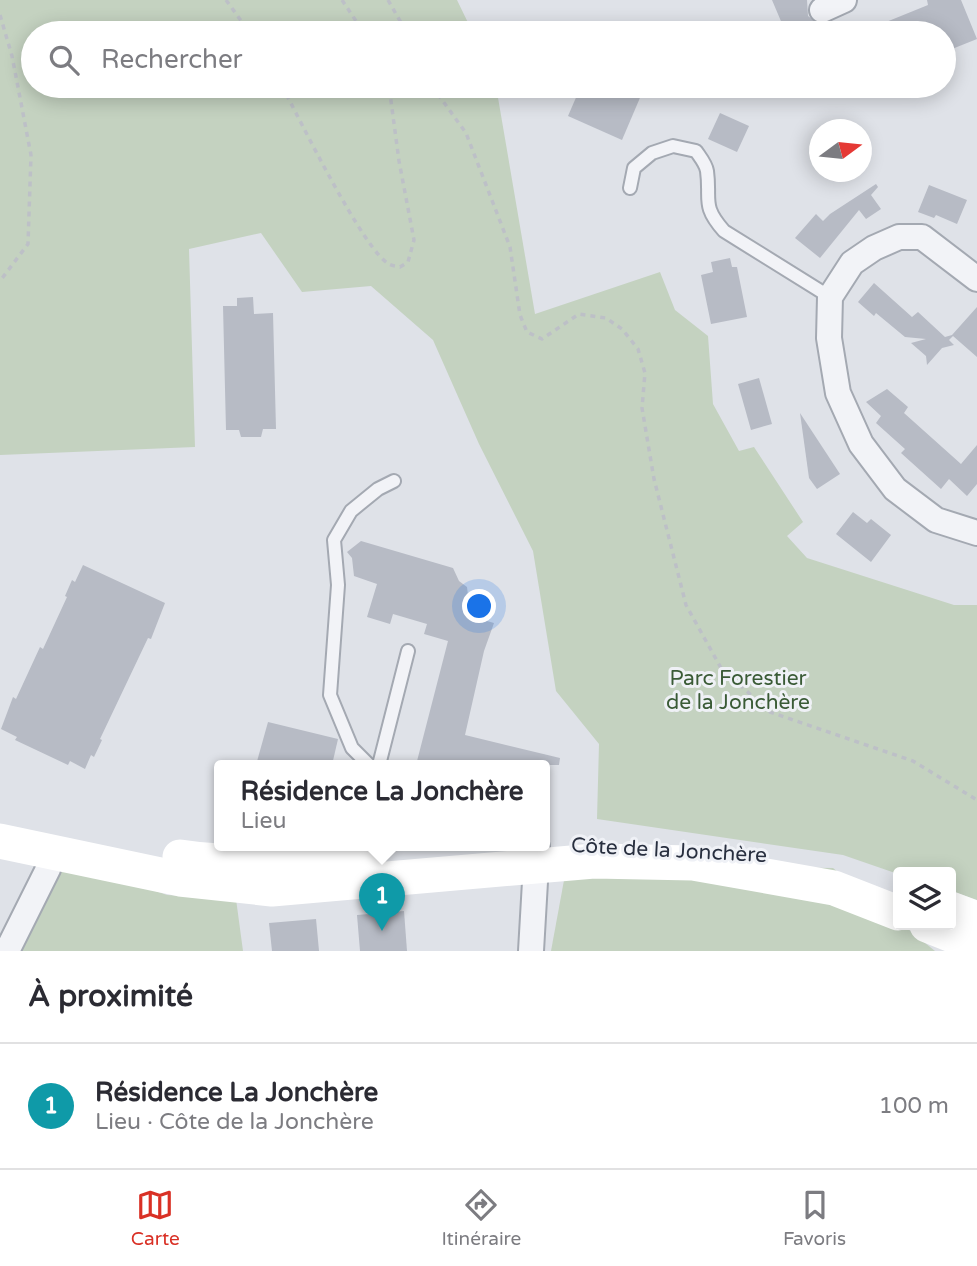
<!DOCTYPE html>
<html lang="fr">
<meta charset="utf-8">
<style>
:root{--surface:#fff;--page:#f2f2f3;--text:#2b2b33;--muted:#7c7c81;--line:#e1e1e2;--accent:#d93025}
body{margin:0;font-family:"Varela Round",sans-serif;background:var(--page);color:var(--text)}
.controls{position:absolute;right:21px;bottom:21px;display:grid;overflow:hidden;border-radius:7px;box-shadow:0 4px 18px #0003}
.controls button{width:63px;height:63px;display:grid;place-items:center;padding:0;border:0;border-bottom:2px solid var(--line);background:var(--surface);color:var(--text);font:35px sans-serif}
.compass{position:absolute;left:809px;top:119px;width:63px;height:63px;border-radius:50%;background:var(--surface);box-shadow:0 4px 18px #0003;rotate:75deg}
.you{position:absolute;left:480px;top:607px;width:24px;height:24px;margin:-18px;border:5px solid #fff;border-radius:50%;background:#1a73e8;box-shadow:0 0 0 10px #1a73e833}
.badge{display:grid;place-items:center;width:46px;height:46px;border-radius:50%;background:var(--accent);color:#fff;font-size:23px;font-weight:700}
.pin{position:absolute;translate:-50% -58px;filter:drop-shadow(0 2px 4px #0008)}
.pin::after{content:'';position:absolute;top:37px;width:24px;height:21px;background:inherit;clip-path:polygon(0 0,100% 0,50% 100%)}
.popup{position:absolute;left:214px;top:760px;width:336px;height:91px;box-sizing:border-box;display:grid;place-content:center;border-radius:7px;background:var(--surface);filter:drop-shadow(0 2px 5px #0005);font-size:23px;white-space:nowrap;color:var(--muted)}
.popup b{font-size:26px;color:var(--text)}
.popup::after{content:'';position:absolute;left:50%;top:100%;margin-left:-14px;border:14px solid transparent;border-top-color:var(--surface)}
.list{margin:0;padding:0;list-style:none}
h2{display:flex;justify-content:space-between;align-items:center;height:91px;margin:0;padding:0 28px;font-size:30px}
h2 small{font-size:23px;font-weight:400;color:var(--muted)}
.list li{display:grid;grid-template-columns:46px 1fr auto;gap:21px;align-items:center;box-sizing:border-box;height:126px;padding:0 28px;border-top:2px solid var(--line)}
.list b{display:block;font-size:26px;white-space:nowrap}
.list p{margin:0;font-size:23px;white-space:nowrap;color:var(--muted)}
.list em{font-size:23px;font-style:normal;color:var(--muted)}
.icon{flex:none;width:38px;height:38px;fill:none;stroke:currentColor;stroke-width:2;stroke-linecap:round;stroke-linejoin:round}
.map{position:relative;flex:none;width:977px;height:951px;overflow:hidden}
.search{position:absolute;background:var(--surface);box-shadow:0 4px 18px #0003;left:21px;right:21px;top:21px;height:77px;display:flex;align-items:center;gap:18px;box-sizing:border-box;padding:0 24px;border-radius:38px;color:var(--muted);font-size:26px}
.sheet{height:217px;background:var(--surface)}
nav{display:flex;justify-content:space-around;align-items:center;box-sizing:border-box;height:98px;border-top:2px solid var(--line);background:var(--surface);font-size:19px;color:var(--muted)}
nav a{display:grid;justify-items:center;gap:4px}
nav .on{color:var(--accent)}
.map>svg:first-child{display:block}
.green{fill:#c4d2c0}
.building{fill:#b7bbc5}
.lines{fill:none;stroke-linecap:round;stroke-linejoin:round}
.lane-casing{stroke:#a4a9b2;stroke-width:16}
.street-casing{stroke:#a4a9b2;stroke-width:28}
.path{stroke:#bdc0c7;stroke-width:3.5;stroke-dasharray:5 5;stroke-linecap:butt}
.lane{stroke:#f2f3f7;stroke-width:12}
.street{stroke:#f2f3f7;stroke-width:24}
.secondary{stroke:#fff;stroke-width:35}
.labels{text-anchor:middle;stroke-width:6;stroke-linejoin:round;paint-order:stroke}
.park-label{font-size:21px;fill:#3a5b36;stroke:#eff1f6}
.street-label{font-size:21px;fill:#282f3f;stroke:#eff1f6}
</style>
<div class="map">
<svg width="977" height="951" viewBox="0 0 977 951">
<rect width="100%" height="100%" fill="#dfe2e8"/>
<g class="green">
<polygon points="0,0 457,0 473,33 33,33 33,86 496,86 535,314 660,272 675,310 708,336 713,404 739,451 754,447 803,522 787,536 807,558 954,605 977,605 977,900 951,891 951,872 898,874 843,855 597,819 599,744 556,691 533,551 479,444 433,340 371,286 302,292 261,233 189,249 195,447 0,455"/>
<polygon points="67,860 167,895 236,899 243,951 21,951"/>
<polygon points="567,864 833,868 935,951 551,951"/>
</g>
<g class="building">
<polygon points="772,0 807,0 808,16 817,23 821,33 786,33"/>
<polygon points="927,0 961,0 977,39 947,51 944,33 859,33 928,5"/>
<polygon points="581,86 645,86 622,140 568,116"/>
<polygon points="720,113 749,126 737,152 708,139"/>
<polygon points="876,184 878,187 871,195 881,209 866,219 859,210 820,258 795,238 816,214 823,221 830,214"/>
<polygon points="929,185 967,200 957,224 936,215 934,218 918,212"/>
<polygon points="730,258 732,267 737,267 747,317 711,324 701,275 713,272 711,262"/>
<polygon points="874,283 912,317 918,312 945,337 952,335 977,307 977,357 953,336 949,340 954,345 942,348 927,365 926,356 911,343 926,339 905,337 876,313 874,316 858,302"/>
<polygon points="253,297 254,314 273,313 276,429 263,429 261,437 241,437 239,430 226,430 223,306 237,306 237,298"/>
<polygon points="759,378 772,424 751,430 738,384"/>
<polygon points="887,389 908,407 904,413 961,464 977,445 977,484 967,496 949,479 941,489 901,453 905,449 876,423 881,416 866,402"/>
<polygon points="800,413 840,474 817,489 809,478"/>
<polygon points="853,512 867,523 871,519 891,535 871,562 836,534"/>
<polygon points="361,541 453,568 459,581 467,587 469,603 467,611 474,613 473,617 494,623 484,651 465,735 560,758 559,765 416,765 448,641 424,634 427,624 393,614 390,624 367,617 377,584 354,576 352,558 347,552"/>
<polygon points="83,565 165,603 151,639 148,638 100,739 102,740 94,757 91,755 85,769 70,761 68,765 15,740 17,737 1,729 13,697 16,699 40,647 43,649 67,597 65,596 72,580 75,582"/>
<polygon points="268,722 338,739 332,765 256,765"/>
<polygon points="404,911 407,951 360,951 357,915"/>
<polygon points="316,919 319,951 272,951 269,923"/>
</g>
<g class="lines">
<g class="lane-casing">
<g id="lane">
<path d="M630 188 634 168 652 153 673 146 696 151C700 157 706 164 707 171 711 200 701 205 724 231L830 297"/>
<polyline points="369,765 352,748 330,695 338,585 334,540 351,511 378,489 394,481"/>
<polyline points="379,765 408,651"/>
</g>
</g>
<g class="street-casing">
<g id="street">
<polyline points="822,10 844,0"/>
<polyline points="977,279 922,237 899,237 874,248 852,263 830,297 829,338 838,393 861,444 895,489 936,520 977,533"/>
<polyline points="7,951 48,869 53,853"/>
<polyline points="531,951 537,847"/>
</g>
</g>
<g class="path">
<polyline points="226,0 250,33"/>
<polyline points="342,0 364,33"/>
<polyline points="388,0 407,33"/>
<polyline points="0,15 12,56 31,155 28,244 0,281"/>
<path d="M282 86C299 118 364 251 389 264 392 266 396 266 400 267L408 262 414 240 399 161 389 86"/>
<polyline points="432,86 466,133 510,247 520,315 527,332 542,339 579,314 606,318 622,329 638,349 645,373 642,408 654,479 686,605 721,668 770,712 913,761 977,800"/>
</g>
<use href="#lane" class="lane"/>
<use href="#street" class="street"/>
<g class="secondary">
<polyline points="0,841 180,879 272,889 594,861 693,863 834,888 898,913"/>
<path d="M180 857C237 866 310 861 369 857"/>
<polyline points="951,909 977,919"/>
<polyline points="927,925 977,945"/>
</g>
</g>
<g class="labels">
<g class="park-label">
<text x="738" y="685">Parc Forestier<tspan x="738" dy="24">de la Jonchère</tspan></text>
</g>
<g class="street-label">
<text transform="translate(669 850) rotate(3)" y="7">Côte de la Jonchère</text>
</g>
</g>
</svg>
<div class="controls">
<button><svg class="icon" aria-label="layers" viewBox="0 0 24 24"><path d="M12 4l9 5-9 5-9-5zM3 14l9 5 9-5"/></svg></button>
</div>
<svg class="compass" viewBox="-18 -18 36 36"><path d="M0-13l5 13h-10z" fill="#e53935"/><path d="M0 13l5-13h-10z" fill="#7c7c81"/></svg>
<div class="you"></div>
<div class="pin badge" style="left:382px;top:931px;background:#0f9aa8">1</div>
<div class="popup"><b>Résidence La Jonchère</b>Lieu</div>
<div class="search"><svg class="icon" aria-label="search" viewBox="0 0 24 24"><circle cx="10" cy="10" r="6"/><path d="M15 15l6 6"/></svg>Rechercher</div>
</div>
<section class="sheet">
<h2>À proximité<small></small></h2>
<ul class="list">
<li><span class="badge" style="background:#0f9aa8">1</span><div><b>Résidence La Jonchère</b><p>Lieu · Côte de la Jonchère</p></div><em>100 m</em></li>
</ul>
</section>
<nav>
<a class="on"><svg class="icon" aria-label="map" viewBox="0 0 24 24"><path d="M3 6l6-2 6 2 6-2v14l-6 2-6-2-6 2zM9 4v14M15 6v14"/></svg>Carte</a>
<a><svg class="icon" aria-label="directions" viewBox="0 0 24 24"><path d="M12 3l9 9-9 9-9-9zM9 14v-3h6M13 9l2 2-2 2"/></svg>Itinéraire</a>
<a><svg class="icon" aria-label="saved" viewBox="0 0 24 24"><path d="M7 4h10v16l-5-4-5 4z"/></svg>Favoris</a>
</nav>
